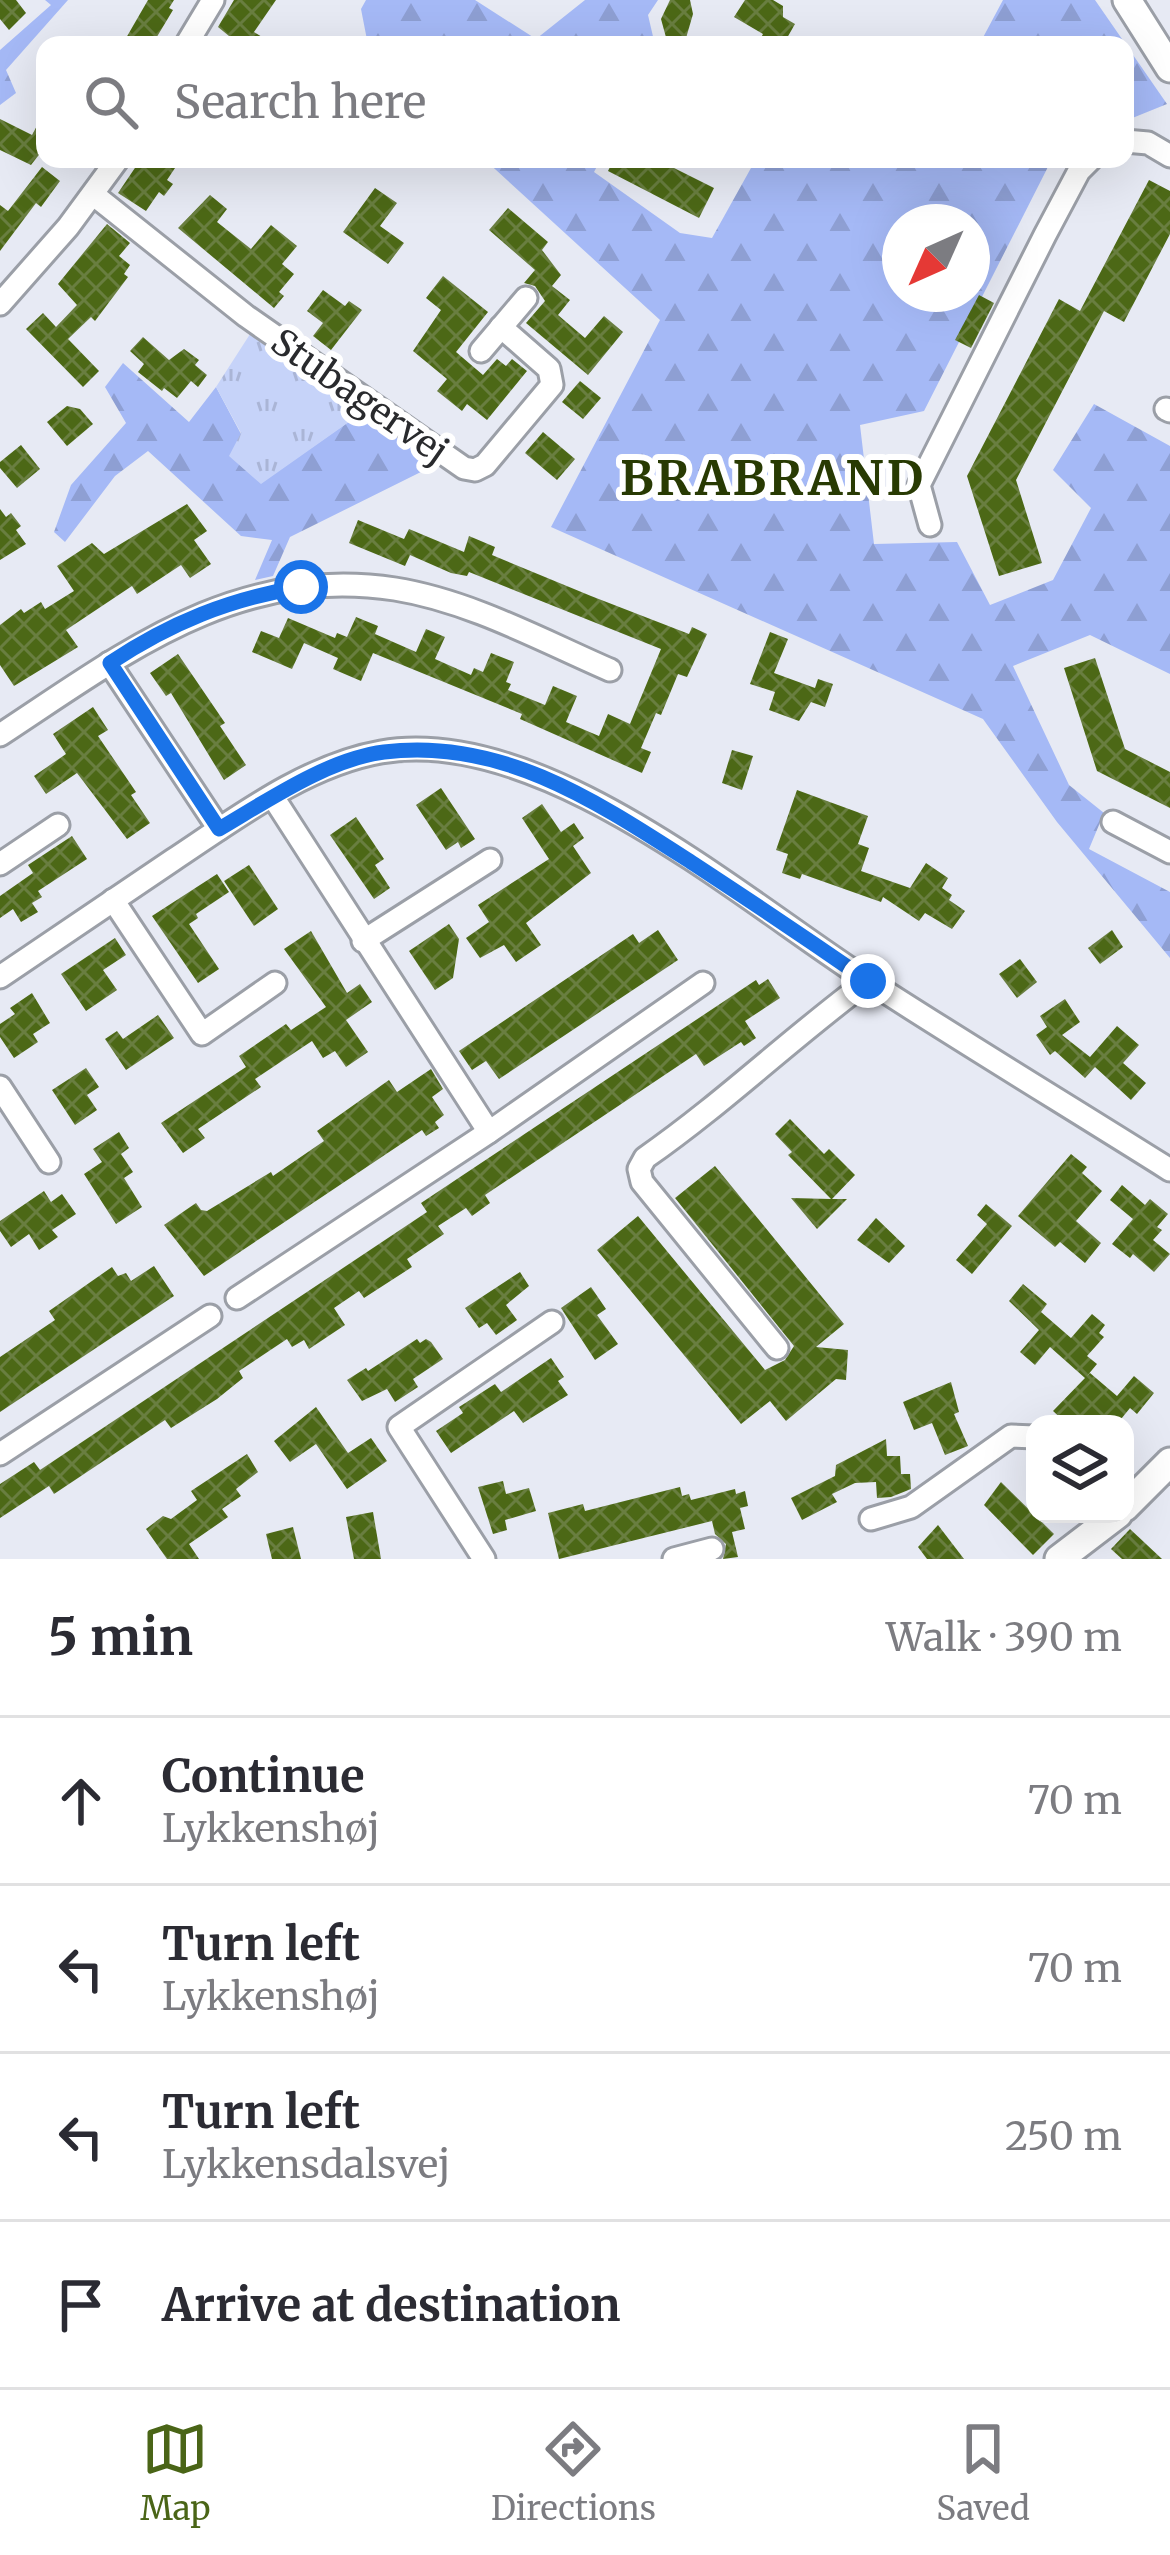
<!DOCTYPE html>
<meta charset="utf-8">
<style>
:root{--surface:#fff;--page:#f7f7f7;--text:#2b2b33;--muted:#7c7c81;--line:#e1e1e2;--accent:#4a6517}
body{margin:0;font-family:Merriweather,serif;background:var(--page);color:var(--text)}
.controls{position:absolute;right:36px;bottom:36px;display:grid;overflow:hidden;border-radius:24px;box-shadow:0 12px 48px #0002}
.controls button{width:108px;height:108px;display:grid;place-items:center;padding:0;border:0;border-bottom:3px solid var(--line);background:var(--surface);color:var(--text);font:60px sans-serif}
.compass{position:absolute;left:882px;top:204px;width:108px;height:108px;border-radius:50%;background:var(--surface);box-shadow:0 12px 48px #0002;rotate:225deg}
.stop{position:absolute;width:36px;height:36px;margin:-27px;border:9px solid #1a73e8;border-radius:50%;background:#fff}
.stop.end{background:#1a73e8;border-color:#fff;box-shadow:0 3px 12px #0008}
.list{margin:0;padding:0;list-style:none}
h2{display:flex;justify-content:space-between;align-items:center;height:156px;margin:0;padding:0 48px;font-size:51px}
h2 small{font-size:39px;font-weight:400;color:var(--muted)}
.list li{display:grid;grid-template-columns:78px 1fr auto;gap:36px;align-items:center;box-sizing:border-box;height:168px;padding:0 48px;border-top:3px solid var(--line)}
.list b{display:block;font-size:45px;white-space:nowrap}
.list p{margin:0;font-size:39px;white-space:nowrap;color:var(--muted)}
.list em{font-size:39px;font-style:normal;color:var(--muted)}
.icon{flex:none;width:66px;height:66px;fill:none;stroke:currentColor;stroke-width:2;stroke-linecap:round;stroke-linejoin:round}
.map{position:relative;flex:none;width:1170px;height:1559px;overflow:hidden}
.search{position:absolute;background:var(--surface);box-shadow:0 12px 48px #0002;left:36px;right:36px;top:36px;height:132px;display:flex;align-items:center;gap:30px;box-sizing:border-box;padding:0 42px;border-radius:24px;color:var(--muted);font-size:45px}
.sheet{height:828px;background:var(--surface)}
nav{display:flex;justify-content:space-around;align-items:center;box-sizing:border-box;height:168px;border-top:3px solid var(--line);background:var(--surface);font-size:33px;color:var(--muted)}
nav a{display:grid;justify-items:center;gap:6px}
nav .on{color:var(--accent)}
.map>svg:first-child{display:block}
.forest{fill:url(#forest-firs);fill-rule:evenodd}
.park{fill:url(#park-tufts)}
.building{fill:url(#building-cross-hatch)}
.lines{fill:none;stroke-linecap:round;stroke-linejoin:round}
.minor-casing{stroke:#9b9fa7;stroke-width:27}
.tertiary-casing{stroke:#9b9fa7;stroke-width:33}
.minor{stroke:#fff;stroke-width:21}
.tertiary{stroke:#fff;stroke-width:27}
.route{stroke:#1a73e8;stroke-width:15}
.labels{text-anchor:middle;stroke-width:12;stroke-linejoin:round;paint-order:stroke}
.street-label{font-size:36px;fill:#292a2d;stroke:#fff}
.district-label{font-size:48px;font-weight:bold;letter-spacing:3px;fill:#283a03;stroke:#fff}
</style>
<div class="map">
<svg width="1170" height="1559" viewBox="0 0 1170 1559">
<defs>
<pattern id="forest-firs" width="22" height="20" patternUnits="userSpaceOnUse" patternTransform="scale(3)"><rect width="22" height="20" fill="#a5b9f6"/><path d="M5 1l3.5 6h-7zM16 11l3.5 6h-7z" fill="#8e9fd3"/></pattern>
<pattern id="park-tufts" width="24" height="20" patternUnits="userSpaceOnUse" patternTransform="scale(3)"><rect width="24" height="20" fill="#c6d3f9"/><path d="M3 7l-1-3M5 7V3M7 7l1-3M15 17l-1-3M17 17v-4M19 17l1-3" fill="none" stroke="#aab5d6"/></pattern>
<pattern id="building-cross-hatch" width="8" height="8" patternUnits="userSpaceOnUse" patternTransform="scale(3)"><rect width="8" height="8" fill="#4c6816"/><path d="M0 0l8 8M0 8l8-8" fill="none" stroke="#697e40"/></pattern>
</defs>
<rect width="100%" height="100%" fill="#e7eaf4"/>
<g class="forest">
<polygon points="45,0 68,0 6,70 16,93 0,105 0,50 51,5"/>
<polygon points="366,0 475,0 536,39 585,0 658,0 648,15 655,45 368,45 361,9"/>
<polygon points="1003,0 1095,0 1167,104 1125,121 1125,45 979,45"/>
<path d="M484 159H601L594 172 680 233 712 238 756 159H1052L924 411 860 425 874 544 957 542 990 605 1053 580 1091 508 1053 470 1094 404 1170 446V674L1090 635 1013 666 1069 785 1104 813 1089 849 1170 892V958L1057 822 983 719 551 527 660 320ZM900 222H972V294H900Z"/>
<polygon points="123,363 189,422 216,387 241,434 261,483 361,413 437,464 290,537 273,576 255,580 272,540 241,536 148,451 115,476 65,542 54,532 71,485 126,423 105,387"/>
</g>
<polygon class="park" points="252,331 366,410 261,484 229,456 241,433 216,387"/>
<g class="building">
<polygon points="0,0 16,0 26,13 9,30 0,19"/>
<polygon points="148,0 174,0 169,8 173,10 152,45 122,45"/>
<polygon points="234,0 276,0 254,32 275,45 240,45 218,27"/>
<polygon points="670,0 690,0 693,14 684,45 667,41 661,19"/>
<polygon points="745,0 773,0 783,6 783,17 795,24 783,45 757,45 763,34 734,17"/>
<polygon points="45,111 45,147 31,165 0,150 0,119 32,135"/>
<polygon points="141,159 181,159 167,180 173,184 164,196 159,192 146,211 118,193"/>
<polygon points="614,159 656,159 714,188 699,218 608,171"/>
<polygon points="42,167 60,181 41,207 36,203 0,251 0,205 8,211"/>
<polygon points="1149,180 1170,191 1170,234 1124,322 1104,311 1016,480 1042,563 999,576 967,476 1059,299 1080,311"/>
<polygon points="375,188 397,203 380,226 404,243 388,264 343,232"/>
<polygon points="210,195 227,209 217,222 251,249 271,225 297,246 282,264 294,274 279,292 284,296 274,308 178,228"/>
<polygon points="508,208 548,242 542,250 561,275 552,286 570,300 558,315 585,338 604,316 623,332 588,375 526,323 545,301 535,286 524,283 535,270 489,230"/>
<polygon points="107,224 130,243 119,256 130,265 124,274 128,277 95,321 91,317 68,339 99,371 83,387 26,329 43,313 56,327 77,305 58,284"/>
<polygon points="443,276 488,312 456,352 483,375 497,359 506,366 512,359 527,371 487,420 467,404 462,411 437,391 447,379 413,351 441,310 426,298"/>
<polygon points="323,290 345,306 349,301 362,310 331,350 313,336 323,323 307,311"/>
<polygon points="979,295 994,303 971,348 955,340"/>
<polygon points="143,337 169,360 184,349 199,360 195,365 207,375 198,387 191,381 177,398 164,388 162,391 138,372 144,364 130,351"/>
<polygon points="580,381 601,398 583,419 562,402"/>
<polygon points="67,406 80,409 93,424 67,446 47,422"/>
<polygon points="543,432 575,459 557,480 525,453"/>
<polygon points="21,445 40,469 17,488 0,468 0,462"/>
<polygon points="187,504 207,531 194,540 211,564 190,578 181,565 137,594 132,586 66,630 78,647 14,686 0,665 0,625 21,609 24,613 41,602 45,609 74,591 57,566 92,543 104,554"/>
<polygon points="0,509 6,517 11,513 21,526 16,530 26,544 0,560"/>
<polygon points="358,520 404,539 409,529 464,552 469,536 495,547 492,555 591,596 689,634 692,627 707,634 687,677 678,674 661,715 656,713 641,748 651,752 642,773 520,719 522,714 373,653 361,681 333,669 338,658 304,643 292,669 252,652 261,631 279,638 288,618 335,638 337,633 347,637 356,617 378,626 375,634 416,652 426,629 445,637 435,659 471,675 474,668 483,672 491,653 514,662 506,682 511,684 508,690 545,705 553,686 577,696 566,722 599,736 608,714 630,724 661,649 469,572 467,576 451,573 410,555 405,566 349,543"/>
<polygon points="770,632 788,639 774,673 815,688 818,679 833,684 825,707 811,702 799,721 769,710 775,692 750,684"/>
<polygon points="178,654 225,723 220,726 246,765 224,780 171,693 166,696 150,673"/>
<polygon points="1095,658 1125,749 1170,772 1170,808 1097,771 1064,668"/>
<polygon points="93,707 108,730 98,736 136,792 131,795 150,823 127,839 77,773 46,794 34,776 66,754 53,734"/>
<polygon points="732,750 753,756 742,790 722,783"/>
<polygon points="441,788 475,839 461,848 458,842 446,850 416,805"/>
<polygon points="797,790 868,816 858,844 869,848 861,871 910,888 926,863 948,878 942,888 952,895 949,900 965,911 952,929 925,913 919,921 883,897 881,902 802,874 800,879 782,873 788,854 776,850"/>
<polygon points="542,804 561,832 574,823 584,838 573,846 591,873 526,923 541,945 516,962 504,945 480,958 466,938 489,922 478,905 549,859 522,818"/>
<polygon points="356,817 384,859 375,865 390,888 374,899 330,835"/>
<polygon points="72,836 87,859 38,891 42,897 32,903 38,912 21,922 13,909 0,918 0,896 33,873 28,865"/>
<polygon points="249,865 278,909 254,926 224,881"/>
<polygon points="217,874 229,892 196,914 198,918 189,924 219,969 198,983 152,916"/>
<polygon points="449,924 459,939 453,978 435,990 409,951"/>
<polygon points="658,930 678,960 499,1079 486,1061 472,1070 459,1051 633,934 639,943"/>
<polygon points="1112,930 1123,947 1100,964 1088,948"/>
<polygon points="311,931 347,993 360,984 372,1002 346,1020 368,1052 346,1067 335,1051 323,1058 312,1041 255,1079 261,1087 198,1129 205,1138 183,1153 161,1123 246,1067 239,1056 286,1024 291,1030 326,1007 284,949"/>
<polygon points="115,938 126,955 103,970 117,990 86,1011 61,974"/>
<polygon points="1020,959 1037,982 1017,998 999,974"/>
<polygon points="768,979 780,998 745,1021 756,1038 744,1046 741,1042 704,1066 696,1054 485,1195 490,1203 472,1216 466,1208 438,1226 444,1234 407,1259 412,1267 364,1298 359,1291 334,1308 345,1325 309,1349 304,1340 292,1347 287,1339 239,1371 243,1378 217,1399 171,1428 165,1420 54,1494 49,1486 0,1518 0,1484 34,1462 40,1470 427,1212 421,1203 756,980 759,985"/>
<polygon points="32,993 50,1023 33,1034 38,1042 14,1058 0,1037 0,1024 15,1014 10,1008"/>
<polygon points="1065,999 1080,1022 1062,1035 1090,1057 1117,1026 1139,1045 1123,1063 1146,1083 1131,1100 1095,1067 1085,1078 1055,1051 1050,1055 1036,1035 1047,1027 1040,1016"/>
<polygon points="158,1015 174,1038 126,1070 105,1039 117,1031 123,1039"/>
<polygon points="86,1068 99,1087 87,1095 97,1110 75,1125 52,1090"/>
<polygon points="431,1069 443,1089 432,1097 444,1115 435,1122 439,1128 426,1136 422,1130 204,1276 164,1225 196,1203 201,1210 207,1211 271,1172 273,1176 324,1141 317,1131 389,1080 397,1092"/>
<polygon points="790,1119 824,1154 829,1149 855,1175 832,1199 847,1199 817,1229 791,1198 831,1199 788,1155 792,1152 775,1134"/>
<polygon points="119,1132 129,1148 121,1154 133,1172 124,1178 142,1207 116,1224 84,1174 102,1162 93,1149"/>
<polygon points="1071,1154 1087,1167 1082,1173 1102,1191 1076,1221 1101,1243 1085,1263 1060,1242 1055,1247 1018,1216"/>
<polygon points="715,1166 844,1324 816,1347 848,1350 846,1380 836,1379 786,1421 770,1401 741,1424 597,1250 638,1216 765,1370 785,1360 794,1346 675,1198"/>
<polygon points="1122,1185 1145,1205 1150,1199 1168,1214 1157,1227 1162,1230 1153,1240 1170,1254 1154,1272 1133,1254 1130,1258 1112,1244 1133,1219 1110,1200"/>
<polygon points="44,1191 51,1202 62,1194 76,1214 52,1230 58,1237 39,1250 29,1234 11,1247 0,1231 0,1221"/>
<polygon points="986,1204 1012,1226 972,1274 956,1260 987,1224 977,1215"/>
<polygon points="876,1218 905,1246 889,1263 857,1240"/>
<polygon points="154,1266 174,1296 0,1412 0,1357 55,1320 49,1311 112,1267 118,1276 126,1273 131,1281"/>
<polygon points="520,1272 529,1286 506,1305 517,1320 496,1335 487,1323 479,1328 465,1308"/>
<polygon points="1023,1284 1047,1304 1041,1312 1071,1338 1092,1314 1105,1325 1099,1333 1104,1337 1087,1356 1097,1364 1087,1376 1090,1373 1117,1396 1134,1376 1154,1393 1137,1414 1130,1408 1117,1424 1067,1424 1053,1411 1085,1378 1050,1347 1035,1365 1020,1352 1039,1330 1009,1301"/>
<polygon points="591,1287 606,1309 597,1315 618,1344 595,1360 561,1308"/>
<polygon points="417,1339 420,1343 426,1339 431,1342 443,1359 413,1379 418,1387 395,1402 387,1389 362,1401 347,1380 366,1368 368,1371"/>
<polygon points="551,1358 564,1377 558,1381 568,1395 523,1423 514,1411 451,1453 436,1431 463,1413 459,1407 495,1384 501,1392"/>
<polygon points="951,1382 959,1412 954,1414 968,1446 945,1455 932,1423 914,1430 903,1402"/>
<polygon points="316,1407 348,1453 371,1438 387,1461 347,1489 316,1444 290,1462 274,1441"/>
<polygon points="886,1439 887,1456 900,1456 901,1474 910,1474 911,1489 891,1497 877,1498 876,1482 855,1483 832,1494 837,1502 802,1520 791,1498 835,1476 836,1465"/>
<polygon points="247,1454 258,1472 236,1489 241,1496 222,1509 228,1517 189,1544 199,1559 167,1559 146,1529 163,1516 171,1519 197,1500 191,1491"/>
<polygon points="503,1481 506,1494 529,1488 536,1511 505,1520 507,1530 493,1534 478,1487"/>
<polygon points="1001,1482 1054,1534 1033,1555 984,1505"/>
<polygon points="680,1487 682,1496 689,1494 691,1500 735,1489 736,1494 745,1491 748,1506 740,1508 745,1529 732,1532 738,1557 723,1559 726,1544 715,1534 712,1521 559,1559 548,1513 583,1504 585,1511"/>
<polygon points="373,1512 381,1559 354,1559 346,1517"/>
<polygon points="938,1525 964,1559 927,1559 918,1547"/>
<polygon points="293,1527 301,1559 272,1559 266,1534"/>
<polygon points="1130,1529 1162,1559 1122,1559 1111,1549"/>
</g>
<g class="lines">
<g class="minor-casing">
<g id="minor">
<polyline points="186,45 213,0"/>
<polyline points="1125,141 1148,143 1170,156"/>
<polyline points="94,195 246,316 464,468 475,470 485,465 552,385 549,369 501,327"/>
<polyline points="0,304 68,227 118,159"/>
<polyline points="481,351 526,298"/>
<polyline points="1166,409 1170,411"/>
<polyline points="930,525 919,485 1045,235 1079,171 1091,159"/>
<polyline points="109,663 219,829"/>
<path d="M0 735C125 653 235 565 395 589 470 601 541 640 610 670"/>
<polyline points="273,797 489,1132"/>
<polyline points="1113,822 1170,852"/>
<polyline points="0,864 58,825"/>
<polyline points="113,900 202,1034 275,983"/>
<polyline points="363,941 490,860"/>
<path d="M0 977C58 938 115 899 173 860 235 819 306 765 381 752 541 724 741 899 870 982 969 1046 1070 1107 1170 1170"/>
<polyline points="0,1087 49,1162"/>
<polyline points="237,1298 489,1132 703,983"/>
<path d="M777 1348 642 1182 639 1169 645 1158C724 1103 792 1037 868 981"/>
<polyline points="0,1454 210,1316"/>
<polyline points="871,1519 911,1507 1011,1436 1035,1437"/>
<polyline points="484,1559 399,1427 552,1322"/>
<polyline points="674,1559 712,1549"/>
</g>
</g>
<g class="tertiary-casing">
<g id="tertiary">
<polyline points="1127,0 1170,68"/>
<polyline points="1125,1507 1170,1462"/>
<polyline points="1059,1559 1118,1514"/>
</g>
</g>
<use href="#minor" class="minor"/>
<use href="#tertiary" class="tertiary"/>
</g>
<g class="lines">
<path class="route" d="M301 587C229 599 170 623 110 663L219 829C267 801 328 759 384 752 502 737 599 803 694 864 752 902 810 941 868 981"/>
</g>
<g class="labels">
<g class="street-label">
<text transform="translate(360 396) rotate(35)" y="13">Stubagervej</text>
</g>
<g class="district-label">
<text x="773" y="495">BRABRAND</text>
</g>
</g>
</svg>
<div class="controls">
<button><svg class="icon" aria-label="layers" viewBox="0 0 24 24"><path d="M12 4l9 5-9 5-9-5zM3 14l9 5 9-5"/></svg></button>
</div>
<svg class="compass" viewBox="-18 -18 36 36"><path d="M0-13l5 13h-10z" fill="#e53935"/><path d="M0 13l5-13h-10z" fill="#7c7c81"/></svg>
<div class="stop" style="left:301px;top:587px"></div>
<div class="stop end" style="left:868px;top:981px"></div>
<div class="search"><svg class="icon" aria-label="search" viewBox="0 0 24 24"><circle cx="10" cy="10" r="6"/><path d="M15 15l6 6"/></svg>Search here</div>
</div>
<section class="sheet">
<h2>5 min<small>Walk · 390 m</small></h2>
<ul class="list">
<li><svg class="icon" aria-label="ahead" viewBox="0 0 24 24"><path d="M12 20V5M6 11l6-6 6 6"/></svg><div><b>Continue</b><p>Lykkenshøj</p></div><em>70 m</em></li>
<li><svg class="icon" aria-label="left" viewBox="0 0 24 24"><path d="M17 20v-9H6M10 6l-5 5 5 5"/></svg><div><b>Turn left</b><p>Lykkenshøj</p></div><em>70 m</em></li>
<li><svg class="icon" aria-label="left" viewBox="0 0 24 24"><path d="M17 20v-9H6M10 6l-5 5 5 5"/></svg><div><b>Turn left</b><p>Lykkensdalsvej</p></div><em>250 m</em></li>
<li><svg class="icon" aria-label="arrive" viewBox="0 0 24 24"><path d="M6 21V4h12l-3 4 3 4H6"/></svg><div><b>Arrive at destination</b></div></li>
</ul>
</section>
<nav>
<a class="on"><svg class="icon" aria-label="map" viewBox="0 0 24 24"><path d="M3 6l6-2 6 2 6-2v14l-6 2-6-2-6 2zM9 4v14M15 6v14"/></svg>Map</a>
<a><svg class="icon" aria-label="directions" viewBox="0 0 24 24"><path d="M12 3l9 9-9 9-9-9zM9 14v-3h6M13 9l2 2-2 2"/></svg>Directions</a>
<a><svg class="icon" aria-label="saved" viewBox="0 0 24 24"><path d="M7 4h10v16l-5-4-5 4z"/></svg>Saved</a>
</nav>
